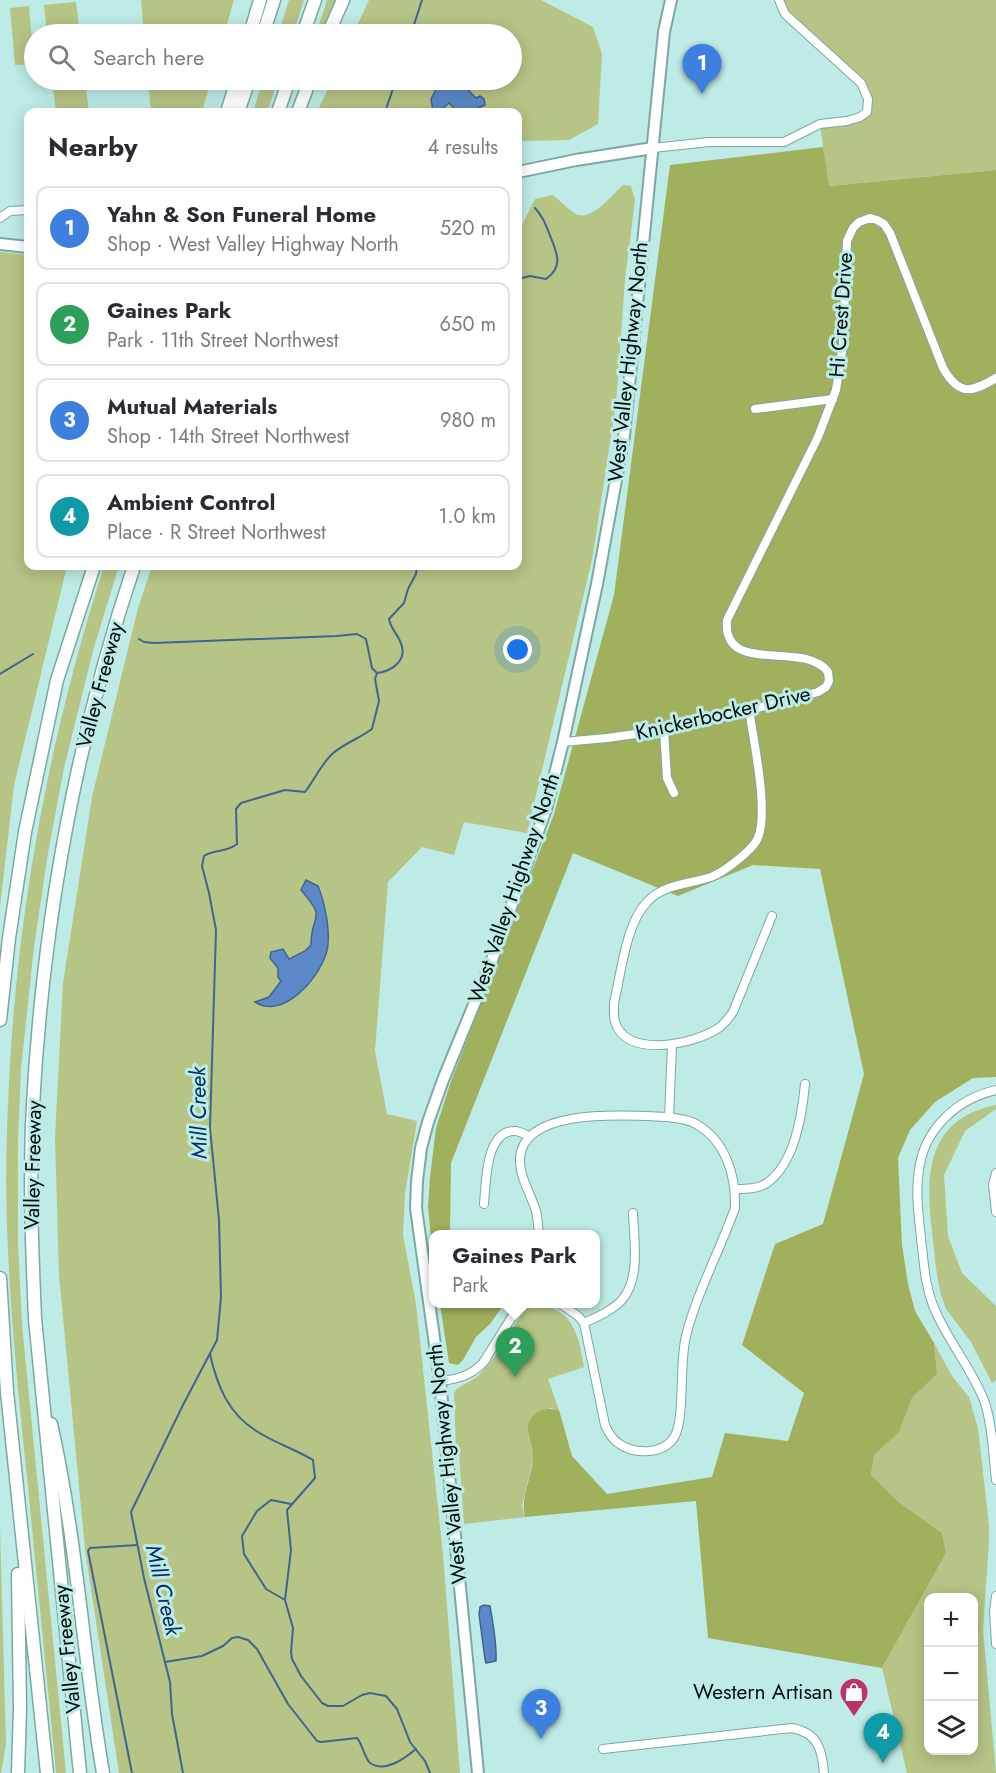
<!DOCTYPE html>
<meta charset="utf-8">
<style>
:root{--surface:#fff;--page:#f2f2f3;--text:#2b2b33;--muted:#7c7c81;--line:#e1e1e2;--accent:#bd3267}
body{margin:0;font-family:Jost,sans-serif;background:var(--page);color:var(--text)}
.controls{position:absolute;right:18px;bottom:18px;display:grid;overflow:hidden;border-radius:12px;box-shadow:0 3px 15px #0003}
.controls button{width:54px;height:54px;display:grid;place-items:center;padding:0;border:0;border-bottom:2px solid var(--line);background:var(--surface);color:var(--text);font:30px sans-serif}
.you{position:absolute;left:518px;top:650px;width:21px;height:21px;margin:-15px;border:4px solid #fff;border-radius:50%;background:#1a73e8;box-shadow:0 0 0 9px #1a73e833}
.badge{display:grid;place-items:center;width:39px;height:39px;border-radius:50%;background:var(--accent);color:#fff;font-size:20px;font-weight:700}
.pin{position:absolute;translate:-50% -50px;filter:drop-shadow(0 2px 3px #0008)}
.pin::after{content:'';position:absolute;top:32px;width:21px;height:18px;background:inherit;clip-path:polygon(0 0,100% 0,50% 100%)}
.popup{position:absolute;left:429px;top:1230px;width:171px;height:78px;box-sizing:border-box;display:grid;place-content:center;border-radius:12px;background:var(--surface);filter:drop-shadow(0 2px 4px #0005);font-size:20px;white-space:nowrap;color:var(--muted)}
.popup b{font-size:22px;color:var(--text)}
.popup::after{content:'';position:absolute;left:50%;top:100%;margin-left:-12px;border:12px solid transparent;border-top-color:var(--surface)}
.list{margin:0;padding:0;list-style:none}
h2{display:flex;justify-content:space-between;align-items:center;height:78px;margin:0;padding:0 24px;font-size:26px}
h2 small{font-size:20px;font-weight:400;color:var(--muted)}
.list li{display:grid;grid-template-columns:39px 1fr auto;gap:18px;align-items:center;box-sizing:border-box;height:84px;margin:0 12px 12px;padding:0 12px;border:2px solid var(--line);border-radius:12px}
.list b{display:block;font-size:22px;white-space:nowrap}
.list p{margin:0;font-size:20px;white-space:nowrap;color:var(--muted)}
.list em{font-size:20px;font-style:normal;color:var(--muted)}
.icon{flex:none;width:33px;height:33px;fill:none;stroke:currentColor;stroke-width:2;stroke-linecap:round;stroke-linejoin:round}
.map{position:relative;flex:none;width:996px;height:1773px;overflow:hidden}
.search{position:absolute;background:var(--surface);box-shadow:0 3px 15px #0003;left:24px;top:24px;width:498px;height:66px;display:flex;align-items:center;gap:15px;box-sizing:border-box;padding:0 21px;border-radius:33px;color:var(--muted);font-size:22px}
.panel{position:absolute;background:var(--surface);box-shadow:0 3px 15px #0003;left:24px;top:108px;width:498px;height:462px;border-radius:12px}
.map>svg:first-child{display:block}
.green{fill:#b6c486;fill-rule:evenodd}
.forest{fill:#a0b05d}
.water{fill:#5c88c8;stroke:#416490;stroke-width:1.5}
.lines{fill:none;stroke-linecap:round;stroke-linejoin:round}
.stream{stroke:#416490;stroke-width:2}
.minor-casing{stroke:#7ca8a3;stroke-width:10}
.major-casing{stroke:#7ca8a3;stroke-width:14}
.highway-casing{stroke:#7ca8a3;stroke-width:15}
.minor{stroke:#fff;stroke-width:8}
.major{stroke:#fff;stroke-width:10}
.highway{stroke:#fff;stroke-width:12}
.labels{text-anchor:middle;stroke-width:6;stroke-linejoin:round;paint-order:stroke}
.street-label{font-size:21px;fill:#010f0e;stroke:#beebe6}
.poi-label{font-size:21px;fill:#010f0e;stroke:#beebe6;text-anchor:end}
.water-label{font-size:22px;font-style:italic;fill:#03306a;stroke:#beebe6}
</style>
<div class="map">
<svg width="996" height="1773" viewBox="0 0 996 1773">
<rect width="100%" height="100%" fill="#beebe6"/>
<g class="green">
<polygon points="141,0 234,0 224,34 144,34"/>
<polygon points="289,0 304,0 293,34 278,34"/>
<polygon points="327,0 338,0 323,34 316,34"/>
<polygon points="369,0 541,0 593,27 602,54 598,124 569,140 522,141 518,139 518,112 317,112 332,80 512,80 512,34 353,34"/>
<polygon points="779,0 996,0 996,170 828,186 820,124 867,112 866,92 785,14"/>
<polygon points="76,2 80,34 47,34 44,5"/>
<polygon points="29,6 34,64 15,65 10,8"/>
<polygon points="52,80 85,80 89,112 56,112"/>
<polygon points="148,80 211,80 202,112 151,112"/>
<polygon points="263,80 278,80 267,112 253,112"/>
<path d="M623 185 631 186 635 200 625 279 616 404 592 560 527 833 464 822 454 855 422 847 388 882 375 1051 387 1114 417 1121 405 1194 403 1235 416 1304 443 1554 460 1773H119L85 1549 59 1275 55 1137 63 983 92 797 138 608 152 566H518V233L535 199 553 195C560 201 568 209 576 214 591 222 612 195 623 185ZM301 890 325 905C326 918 329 933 328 947 326 966 301 997 283 1004 276 1007 263 1003 256 1002L269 997 282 981 278 977V968L270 958C287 959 299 958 311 945 311 912 328 921 301 890Z"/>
<polygon points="0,252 28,255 28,566 67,566 14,785 0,907"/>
<path d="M104 566H119L94 647 64 768 48 853 34 947 21 1069 18 1141V1243L22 1324 66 1773H56C47 1677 37 1582 28 1486 17 1384 7 1283 6 1181 6 1142 8 1103 10 1064 20 894 52 728 104 566Z"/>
<path d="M996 1105V1109L965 1131 944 1175 948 1236 962 1273 996 1306V1380L992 1383 971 1342 946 1309 941 1295C936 1274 934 1252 932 1231 925 1174 927 1119 996 1105Z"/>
<path d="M527 1304C571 1304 578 1330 584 1367L548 1379 559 1410 550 1408 528 1434 534 1455 522 1506 525 1517 464 1524 459 1452 456 1451 454 1392C460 1384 473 1382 480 1374 500 1354 512 1327 527 1304Z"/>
<path d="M934 1343 952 1376 969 1397 978 1428 989 1526V1542L983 1630 996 1773H907L882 1668 946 1553 942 1533 900 1503 871 1475 874 1455 899 1432 912 1398 937 1374ZM928 1598H974V1750H928Z"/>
<polygon points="0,1527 6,1744 1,1773 0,1773"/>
</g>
<g class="forest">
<path d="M823 147 829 186 996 170V1077L973 1078 935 1102 910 1130 898 1158 902 1245 908 1284 915 1311 934 1343 937 1374 912 1398 899 1432 874 1455 871 1475 900 1503 942 1533 946 1553 882 1668 708 1638 696 1501 525 1517C520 1497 532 1478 533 1457 534 1444 522 1429 532 1417 539 1409 549 1408 559 1410L572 1456 607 1494 712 1477 725 1433 788 1441 804 1393 742 1345 775 1244 823 1224 864 1074 820 869 753 865 678 896 573 853 451 1163 450 1234H434V1268L428 1207 430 1177 436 1128 450 1084 554 814 614 595 670 165Z"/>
<polygon points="440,1304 457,1304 458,1306 504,1304 490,1324 476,1337 463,1360 458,1365 449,1363"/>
</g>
<g class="water">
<polygon points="441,80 466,80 464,86 476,98 480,96 484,99 485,105 478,108 480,112 458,112 449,103 439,112 433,112 431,99"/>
<path d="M306 880 318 886C325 903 332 936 326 954 318 979 283 1020 255 1002L269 997 281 981 278 977V968L270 958 271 952 283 949 289 959 305 951 311 945C311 912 328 921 301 890Z"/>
<path d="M484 1605 490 1606C493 1624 497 1644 496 1661L486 1663 485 1659 479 1614 480 1607Z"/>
</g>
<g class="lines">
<g class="stream">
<polyline points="411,34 422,0"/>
<polyline points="385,112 396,80"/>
<path d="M518 279 530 276 546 279C565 266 556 251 549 233 545 223 543 217 535 208"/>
<polyline points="139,639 144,642 154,643 337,636 357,634 366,639 372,668 377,673"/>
<polyline points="0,674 33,654"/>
<path d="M210 1354C217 1386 229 1415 258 1432 275 1443 295 1449 313 1460L315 1478 287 1510 291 1550 285 1600 293 1628 291 1652 292 1659 301 1676 322 1703 328 1706H343L362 1695 370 1693 386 1696 397 1709 410 1742 425 1761 430 1773"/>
<polyline points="285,1600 266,1589 244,1554 242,1536 257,1511 271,1500 291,1504"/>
<path d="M165 1662 202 1656 223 1646 232 1638 238 1637 248 1640 257 1649 288 1704 317 1741 321 1742 357 1738C363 1745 364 1757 370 1763 385 1773 404 1759 416 1749"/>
<polyline points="132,1773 88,1551 90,1548 137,1545"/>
<path d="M183 1773 172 1714 170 1682 144 1578 131 1512 183 1405 217 1340 221 1297 219 1220 210 1128 216 930 209 893 202 866 204 856C214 849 226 853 237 844L236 809 241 803 285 790 305 792C314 780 321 765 332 754 343 744 360 738 372 729L379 701 375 679 377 673C393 671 409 659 400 641 396 632 391 629 389 619L404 603 408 589 416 574 417 566"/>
</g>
<g class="minor-casing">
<g id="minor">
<polyline points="653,148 709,142 784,142 820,124 847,121 860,117 867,112 868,99 861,83 785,14 779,0"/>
<polyline points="0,218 10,211 28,210"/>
<polyline points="755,409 833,399"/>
<path d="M749 709C753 739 770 814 757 840 750 852 724 872 711 877 690 884 664 884 648 901 626 922 621 974 614 1003 614 1011 613 1020 617 1027 633 1057 693 1044 717 1029 724 1025 728 1019 733 1012L772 916"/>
<polyline points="664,730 667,778 674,793"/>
<path d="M563 742 607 738 664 730 782 702 818 692 826 687 829 681 828 672C803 639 722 677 727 620L818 437 836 390 843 345 847 241 853 228 859 222 870 218 877 220 884 224 890 233 943 368C959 396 971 393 996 378"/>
<path d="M996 1090C957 1099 924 1129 919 1170 915 1193 919 1216 921 1239 924 1263 925 1288 935 1310 949 1343 973 1370 985 1403 993 1428 993 1455 996 1480"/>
<polyline points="996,1173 993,1185 996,1212"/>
<path d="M735 1189C746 1189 758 1189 767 1183 795 1163 802 1115 805 1084"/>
<path d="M484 1204C486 1184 485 1129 516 1131 520 1132 525 1134 529 1136"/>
<path d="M539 1234C538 1227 538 1219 536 1211 531 1194 519 1177 520 1158 524 1105 633 1116 669 1117"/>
<path d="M561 1304 578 1316 584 1323 605 1425C608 1432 611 1438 618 1443 634 1455 664 1455 675 1436 685 1415 679 1364 686 1336 696 1295 720 1250 735 1208 736 1176 726 1141 696 1124 688 1119 678 1119 669 1117L672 1045"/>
<path d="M584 1323C597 1317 611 1311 621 1301 641 1280 634 1240 633 1213"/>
<path d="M440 1381C458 1379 470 1376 483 1363L520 1304"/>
<polyline points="996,1596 994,1611 996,1644"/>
<path d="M603 1749 792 1728C818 1733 822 1749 824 1773"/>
</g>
</g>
<g class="major-casing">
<g id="major">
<polyline points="518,172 576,160 653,148"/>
<polyline points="0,244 28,247"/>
<polyline points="478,1773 440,1381 416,1208 417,1181 421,1148 428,1122 443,1080 489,968 524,871 546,809 563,742 597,584 624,436 664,32 671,0"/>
</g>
</g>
<g class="highway-casing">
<g id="highway">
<polyline points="250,34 260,0"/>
<polyline points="263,34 274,0"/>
<polyline points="303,34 315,0"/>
<polyline points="328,34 343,0"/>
<polyline points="227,112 237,80"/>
<polyline points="238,112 249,80"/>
<polyline points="278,112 289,80"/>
<polyline points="298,112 310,80"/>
<polyline points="0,1020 9,938 25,832 57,680 94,566"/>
<polyline points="0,1278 7,1392 47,1773"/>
<path d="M51 1424C77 1539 83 1657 103 1773"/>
<polyline points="18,1773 20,1709 18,1574"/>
<path d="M80 1773 35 1319C32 1248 29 1176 33 1105 43 921 76 740 134 566"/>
</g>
</g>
<use href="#minor" class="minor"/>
<use href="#major" class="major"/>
<use href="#highway" class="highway"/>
</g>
<defs>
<g id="shop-pin" transform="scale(1.5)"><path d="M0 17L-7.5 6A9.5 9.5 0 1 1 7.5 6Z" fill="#bd3267" stroke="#beebe6"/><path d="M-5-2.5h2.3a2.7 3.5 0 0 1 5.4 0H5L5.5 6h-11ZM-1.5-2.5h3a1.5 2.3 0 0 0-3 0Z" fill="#fff"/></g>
</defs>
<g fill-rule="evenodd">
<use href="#shop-pin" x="854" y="1692"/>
</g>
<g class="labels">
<g class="street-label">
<text transform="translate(841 315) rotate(-86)" y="7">Hi Crest Drive</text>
<text transform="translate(628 362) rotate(-84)" y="7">West Valley Highway North</text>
<text transform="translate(100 685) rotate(-75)" y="7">Valley Freeway</text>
<text transform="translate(723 713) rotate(-13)" y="7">Knickerbocker Drive</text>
<text transform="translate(514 888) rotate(-71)" y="7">West Valley Highway North</text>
<text transform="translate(33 1165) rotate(-89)" y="7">Valley Freeway</text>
<text transform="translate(447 1464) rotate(-96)" y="7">West Valley Highway North</text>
<text transform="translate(67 1649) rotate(-96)" y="7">Valley Freeway</text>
</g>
<g class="poi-label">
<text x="833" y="1699">Western Artisan</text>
</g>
<g class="water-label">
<text transform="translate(198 1113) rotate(-91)" y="8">Mill Creek</text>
<text transform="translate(164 1590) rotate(77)" y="8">Mill Creek</text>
</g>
</g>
</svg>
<div class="controls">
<button>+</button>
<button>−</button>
<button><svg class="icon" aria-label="layers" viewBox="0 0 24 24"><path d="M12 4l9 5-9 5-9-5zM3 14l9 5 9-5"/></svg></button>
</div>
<div class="you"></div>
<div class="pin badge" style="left:702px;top:94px;background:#3f7fe0">1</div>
<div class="pin badge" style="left:515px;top:1377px;background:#2e9e5b">2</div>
<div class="popup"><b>Gaines Park</b>Park</div>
<div class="pin badge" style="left:541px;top:1739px;background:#3f7fe0">3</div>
<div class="pin badge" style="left:883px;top:1763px;background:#0f9aa8">4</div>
<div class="search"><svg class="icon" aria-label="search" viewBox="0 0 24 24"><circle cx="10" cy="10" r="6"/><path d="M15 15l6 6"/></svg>Search here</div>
<section class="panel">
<h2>Nearby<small>4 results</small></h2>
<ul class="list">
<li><span class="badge" style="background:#3f7fe0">1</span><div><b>Yahn &amp; Son Funeral Home</b><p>Shop · West Valley Highway North</p></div><em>520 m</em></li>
<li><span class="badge" style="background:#2e9e5b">2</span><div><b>Gaines Park</b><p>Park · 11th Street Northwest</p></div><em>650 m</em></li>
<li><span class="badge" style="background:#3f7fe0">3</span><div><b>Mutual Materials</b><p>Shop · 14th Street Northwest</p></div><em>980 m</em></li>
<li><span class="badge" style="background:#0f9aa8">4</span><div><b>Ambient Control</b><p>Place · R Street Northwest</p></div><em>1.0 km</em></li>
</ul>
</section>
</div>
